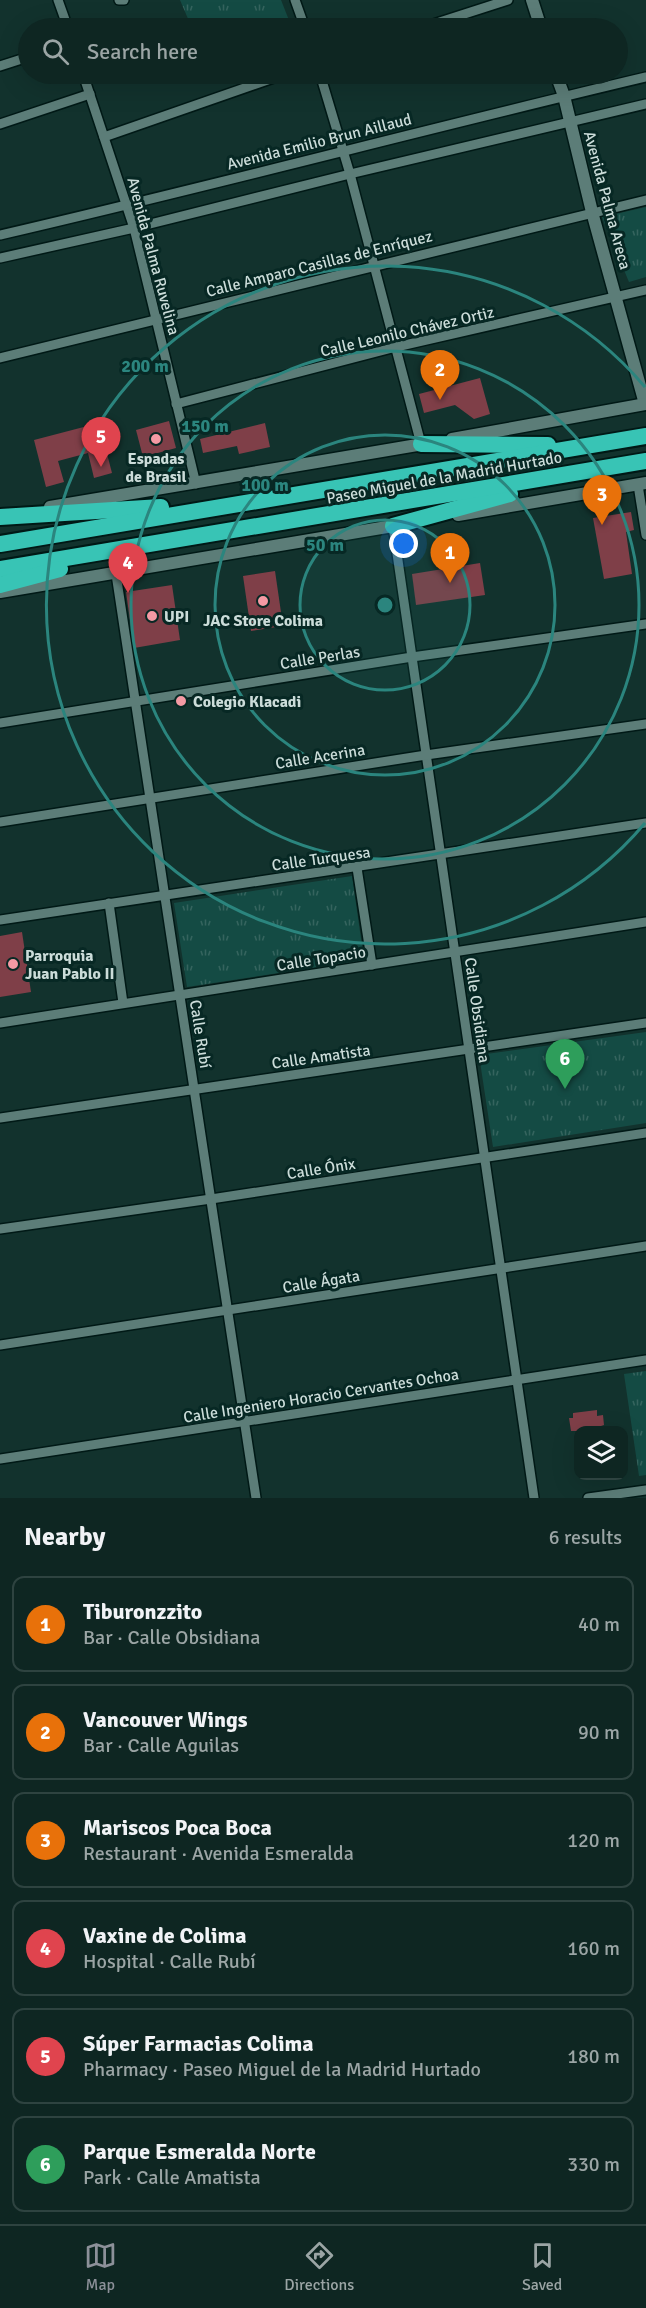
<!DOCTYPE html>
<meta charset="utf-8">
<style>
:root{--surface:#0e2622;--page:#172e2a;--text:#f1f3f6;--muted:#9ba5a5;--line:#2e4340;--accent:#8c9099}
body{margin:0;font-family:Signika,sans-serif;background:var(--page);color:var(--text)}
.controls{position:absolute;right:18px;bottom:18px;display:grid;overflow:hidden;border-radius:12px;box-shadow:0 6px 24px #0002}
.controls button{width:54px;height:54px;display:grid;place-items:center;padding:0;border:0;border-bottom:2px solid var(--line);background:var(--surface);color:var(--text);font:30px sans-serif}
.you{position:absolute;left:404px;top:544px;width:21px;height:21px;margin:-15px;border:4px solid #fff;border-radius:50%;background:#1a73e8;box-shadow:0 0 0 9px #1a73e833}
.badge{display:grid;place-items:center;width:39px;height:39px;border-radius:50%;background:var(--accent);color:#fff;font-size:20px;font-weight:700}
.pin{position:absolute;translate:-50% -50px;filter:drop-shadow(0 2px 3px #0008)}
.pin::after{content:'';position:absolute;top:32px;width:21px;height:18px;background:inherit;clip-path:polygon(0 0,100% 0,50% 100%)}
.list{margin:0;padding:0;list-style:none}
h2{display:flex;justify-content:space-between;align-items:center;height:78px;margin:0;padding:0 24px;font-size:26px}
h2 small{font-size:20px;font-weight:400;color:var(--muted)}
.list li{display:grid;grid-template-columns:39px 1fr auto;gap:18px;align-items:center;box-sizing:border-box;height:96px;margin:0 12px 12px;padding:0 12px;border:2px solid var(--line);border-radius:12px}
.list b{display:block;font-size:22px;white-space:nowrap}
.list p{margin:0;font-size:20px;white-space:nowrap;color:var(--muted)}
.list em{font-size:20px;font-style:normal;color:var(--muted)}
.icon{flex:none;width:33px;height:33px;fill:none;stroke:currentColor;stroke-width:2;stroke-linecap:round;stroke-linejoin:round}
.map{position:relative;flex:none;width:646px;height:1498px;overflow:hidden}
.search{position:absolute;background:var(--surface);box-shadow:0 6px 24px #0002;left:18px;right:18px;top:18px;height:66px;display:flex;align-items:center;gap:15px;box-sizing:border-box;padding:0 21px;border-radius:33px;color:var(--muted);font-size:22px}
.sheet{height:726px;background:var(--surface)}
nav{display:flex;justify-content:space-around;align-items:center;box-sizing:border-box;height:84px;border-top:2px solid var(--line);background:var(--surface);font-size:16px;color:var(--muted)}
nav a{display:grid;justify-items:center;gap:3px}
nav .on{color:var(--accent)}
.map>svg:first-child{display:block}
.park{fill:url(#park-tufts)}
.building{fill:#7f3f48}
.lines{fill:none;stroke-linecap:round;stroke-linejoin:round}
.minor-casing{stroke:#001916;stroke-width:12}
.tertiary-casing{stroke:#001916;stroke-width:15}
.trunk-casing{stroke:#001916;stroke-width:20}
.minor{stroke:#5c7d78;stroke-width:9}
.tertiary{stroke:#5c7d78;stroke-width:12}
.trunk{stroke:#38c4b5;stroke-width:16}
.ring{fill:none;stroke:#2b857e;stroke-width:3}
.poi-dot{fill:#f49aa4;stroke:#072824;stroke-width:2}
.labels{text-anchor:middle;stroke-width:6;stroke-linejoin:round;paint-order:stroke}
.street-label{font-size:16px;fill:#cbdcd9;stroke:#072824}
.poi-label{font-size:16px;font-weight:bold;fill:#cbdcd9;stroke:#072824;text-anchor:start}
.centre{fill:#2b857e;stroke:#072824;stroke-width:3}
.ring-label{font-size:18px;text-anchor:middle;font-weight:bold;fill:#2b857e;stroke:#072824;stroke-width:6;stroke-linejoin:round;paint-order:stroke}
</style>
<div class="map">
<svg width="646" height="1498" viewBox="0 0 646 1498">
<defs>
<pattern id="park-tufts" width="24" height="20" patternUnits="userSpaceOnUse" patternTransform="scale(1.5)"><rect width="24" height="20" fill="#144b44"/><path d="M3 7l-1-3M5 7V3M7 7l1-3M15 17l-1-3M17 17v-4M19 17l1-3" fill="none" stroke="#35645e"/></pattern>
</defs>
<rect width="100%" height="100%" fill="#12322d"/>
<g class="park">
<polygon points="180,0 281,0 292,28 192,28"/>
<polygon points="211,74 242,74 215,83"/>
<polygon points="646,207 646,277 629,282 602,217"/>
<polygon points="352,876 364,960 187,987 174,903"/>
<polygon points="646,1032 646,1123 493,1147 479,1055"/>
<polygon points="646,1371 646,1475 639,1476 624,1374"/>
</g>
<g class="building">
<polygon points="480,378 490,414 474,419 455,405 424,413 419,394"/>
<polygon points="169,421 176,448 143,457 136,430"/>
<polygon points="99,423 112,473 94,478 88,453 58,461 64,482 46,487 34,440"/>
<polygon points="265,423 270,447 239,454 237,446 203,453 200,439"/>
<polygon points="631,512 634,530 626,532 632,574 604,579 593,518"/>
<polygon points="480,563 485,595 416,605 412,574"/>
<polygon points="275,571 283,626 251,631 243,576"/>
<polygon points="172,585 180,640 134,648 126,592"/>
<polygon points="22,932 31,992 0,997 0,936"/>
<polygon points="597,1410 597,1416 603,1415 604,1425 601,1426 601,1431 571,1431 569,1418 573,1418 573,1413"/>
</g>
<g class="lines">
<g class="minor-casing">
<g id="minor">
<polyline points="58,0 68,28"/>
<polyline points="119,0 124,0"/>
<polyline points="295,0 305,28"/>
<polyline points="421,28 508,0"/>
<polyline points="0,66 28,57"/>
<polyline points="83,74 134,228 196,484"/>
<polyline points="320,74 350,174 421,444"/>
<polyline points="0,124 90,94"/>
<polyline points="104,137 285,74"/>
<path d="M0 235C216 185 430 128 646 77"/>
<polyline points="0,258 134,228 350,174 646,104"/>
<polyline points="0,358 646,200"/>
<polyline points="176,404 396,347 646,290"/>
<polyline points="638,485 646,535"/>
<polyline points="393,526 534,1498"/>
<polyline points="116,574 256,1498"/>
<polyline points="0,723 412,657 646,624"/>
<polyline points="0,822 426,755 646,724"/>
<polyline points="357,868 372,965"/>
<polyline points="109,903 123,1003"/>
<polyline points="0,920 646,823"/>
<polyline points="0,1023 646,922"/>
<polyline points="0,1118 646,1023"/>
<polyline points="0,1229 211,1199 646,1133"/>
<polyline points="0,1345 646,1246"/>
<polyline points="0,1459 646,1360"/>
<polyline points="588,1498 646,1490"/>
</g>
</g>
<g class="tertiary-casing">
<g id="tertiary">
<polyline points="532,0 541,28"/>
<polyline points="556,74 564,96 592,212 645,404"/>
<polyline points="452,439 646,404"/>
<polyline points="50,507 429,443"/>
<polyline points="458,515 646,483"/>
<polyline points="0,592 399,525"/>
</g>
</g>
<g class="trunk-casing">
<g id="trunk">
<polyline points="421,444 548,445"/>
<polyline points="0,517 161,507"/>
<polyline points="393,526 510,494"/>
<polyline points="0,544 646,436"/>
<polyline points="0,569 646,461"/>
<polyline points="0,585 60,569"/>
</g>
</g>
<use href="#minor" class="minor"/>
<use href="#tertiary" class="tertiary"/>
<use href="#trunk" class="trunk"/>
</g>
<circle cx="385" cy="605" r="85" fill="#2b857e" fill-opacity=".12"/>
<g class="ring">
<circle cx="385" cy="605" r="85"/>
<circle cx="385" cy="605" r="170"/>
<circle cx="385" cy="605" r="254"/>
<path d="M645 823A339 339 0 1 1 645 387"/>
</g>
<g class="poi-dot">
<circle cx="156" cy="439" r="6"/>
<circle cx="263" cy="601" r="6"/>
<circle cx="152" cy="616" r="6"/>
<circle cx="181" cy="701" r="6"/>
<circle cx="13" cy="964" r="6"/>
</g>
<g class="labels">
<g class="street-label">
<text transform="translate(319 141) rotate(-14)" y="6">Avenida Emilio Brun Aillaud</text>
<text transform="translate(608 200) rotate(75)" y="6">Avenida Palma Areca</text>
<text transform="translate(154 256) rotate(75)" y="6">Avenida Palma Ruvelina</text>
<text transform="translate(319 263) rotate(-14)" y="6">Calle Amparo Casillas de Enríquez</text>
<text transform="translate(407 331) rotate(-13)" y="6">Calle Leonilo Chávez Ortiz</text>
<text transform="translate(444 477) rotate(-10)" y="6">Paseo Miguel de la Madrid Hurtado</text>
<text transform="translate(320 657) rotate(-9)" y="6">Calle Perlas</text>
<text transform="translate(320 756) rotate(-9)" y="6">Calle Acerina</text>
<text transform="translate(321 858) rotate(-8)" y="6">Calle Turquesa</text>
<text transform="translate(321 958) rotate(-9)" y="6">Calle Topacio</text>
<text transform="translate(478 1010) rotate(82)" y="6">Calle Obsidiana</text>
<text transform="translate(201 1034) rotate(81)" y="6">Calle Rubí</text>
<text transform="translate(321 1056) rotate(-8)" y="6">Calle Amatista</text>
<text transform="translate(321 1168) rotate(-9)" y="6">Calle Ónix</text>
<text transform="translate(321 1281) rotate(-9)" y="6">Calle Ágata</text>
<text transform="translate(321 1395) rotate(-9)" y="6">Calle Ingeniero Horacio Cervantes Ochoa</text>
</g>
<g class="poi-label">
<text x="156" y="464" text-anchor="middle">Espadas<tspan x="156" dy="18">de Brasil</tspan></text>
<text x="164" y="622">UPI</text>
<text x="263" y="626" text-anchor="middle">JAC Store Colima</text>
<text x="193" y="707">Colegio Klacadi</text>
<text x="25" y="961">Parroquia<tspan x="25" dy="18">Juan Pablo II</tspan></text>
</g>
</g>
<circle cx="385" cy="605" r="9" class="centre"/>
<g class="ring-label">
<text x="145" y="372">200 m</text>
<text x="205" y="432">150 m</text>
<text x="265" y="491">100 m</text>
<text x="325" y="551">50 m</text>
</g>
</svg>
<div class="controls">
<button><svg class="icon" aria-label="layers" viewBox="0 0 24 24"><path d="M12 4l9 5-9 5-9-5zM3 14l9 5 9-5"/></svg></button>
</div>
<div class="you"></div>
<div class="pin badge" style="left:450px;top:583px;background:#e8710a">1</div>
<div class="pin badge" style="left:440px;top:400px;background:#e8710a">2</div>
<div class="pin badge" style="left:602px;top:525px;background:#e8710a">3</div>
<div class="pin badge" style="left:128px;top:593px;background:#e0444e">4</div>
<div class="pin badge" style="left:101px;top:467px;background:#e0444e">5</div>
<div class="pin badge" style="left:565px;top:1089px;background:#2e9e5b">6</div>
<div class="search"><svg class="icon" aria-label="search" viewBox="0 0 24 24"><circle cx="10" cy="10" r="6"/><path d="M15 15l6 6"/></svg>Search here</div>
</div>
<section class="sheet">
<h2>Nearby<small>6 results</small></h2>
<ul class="list">
<li><span class="badge" style="background:#e8710a">1</span><div><b>Tiburonzzito</b><p>Bar · Calle Obsidiana</p></div><em>40 m</em></li>
<li><span class="badge" style="background:#e8710a">2</span><div><b>Vancouver Wings</b><p>Bar · Calle Aguilas</p></div><em>90 m</em></li>
<li><span class="badge" style="background:#e8710a">3</span><div><b>Mariscos Poca Boca</b><p>Restaurant · Avenida Esmeralda</p></div><em>120 m</em></li>
<li><span class="badge" style="background:#e0444e">4</span><div><b>Vaxine de Colima</b><p>Hospital · Calle Rubí</p></div><em>160 m</em></li>
<li><span class="badge" style="background:#e0444e">5</span><div><b>Súper Farmacias Colima</b><p>Pharmacy · Paseo Miguel de la Madrid Hurtado</p></div><em>180 m</em></li>
<li><span class="badge" style="background:#2e9e5b">6</span><div><b>Parque Esmeralda Norte</b><p>Park · Calle Amatista</p></div><em>330 m</em></li>
</ul>
</section>
<nav>
<a class="on"><svg class="icon" aria-label="map" viewBox="0 0 24 24"><path d="M3 6l6-2 6 2 6-2v14l-6 2-6-2-6 2zM9 4v14M15 6v14"/></svg>Map</a>
<a><svg class="icon" aria-label="directions" viewBox="0 0 24 24"><path d="M12 3l9 9-9 9-9-9zM9 14v-3h6M13 9l2 2-2 2"/></svg>Directions</a>
<a><svg class="icon" aria-label="saved" viewBox="0 0 24 24"><path d="M7 4h10v16l-5-4-5 4z"/></svg>Saved</a>
</nav>
